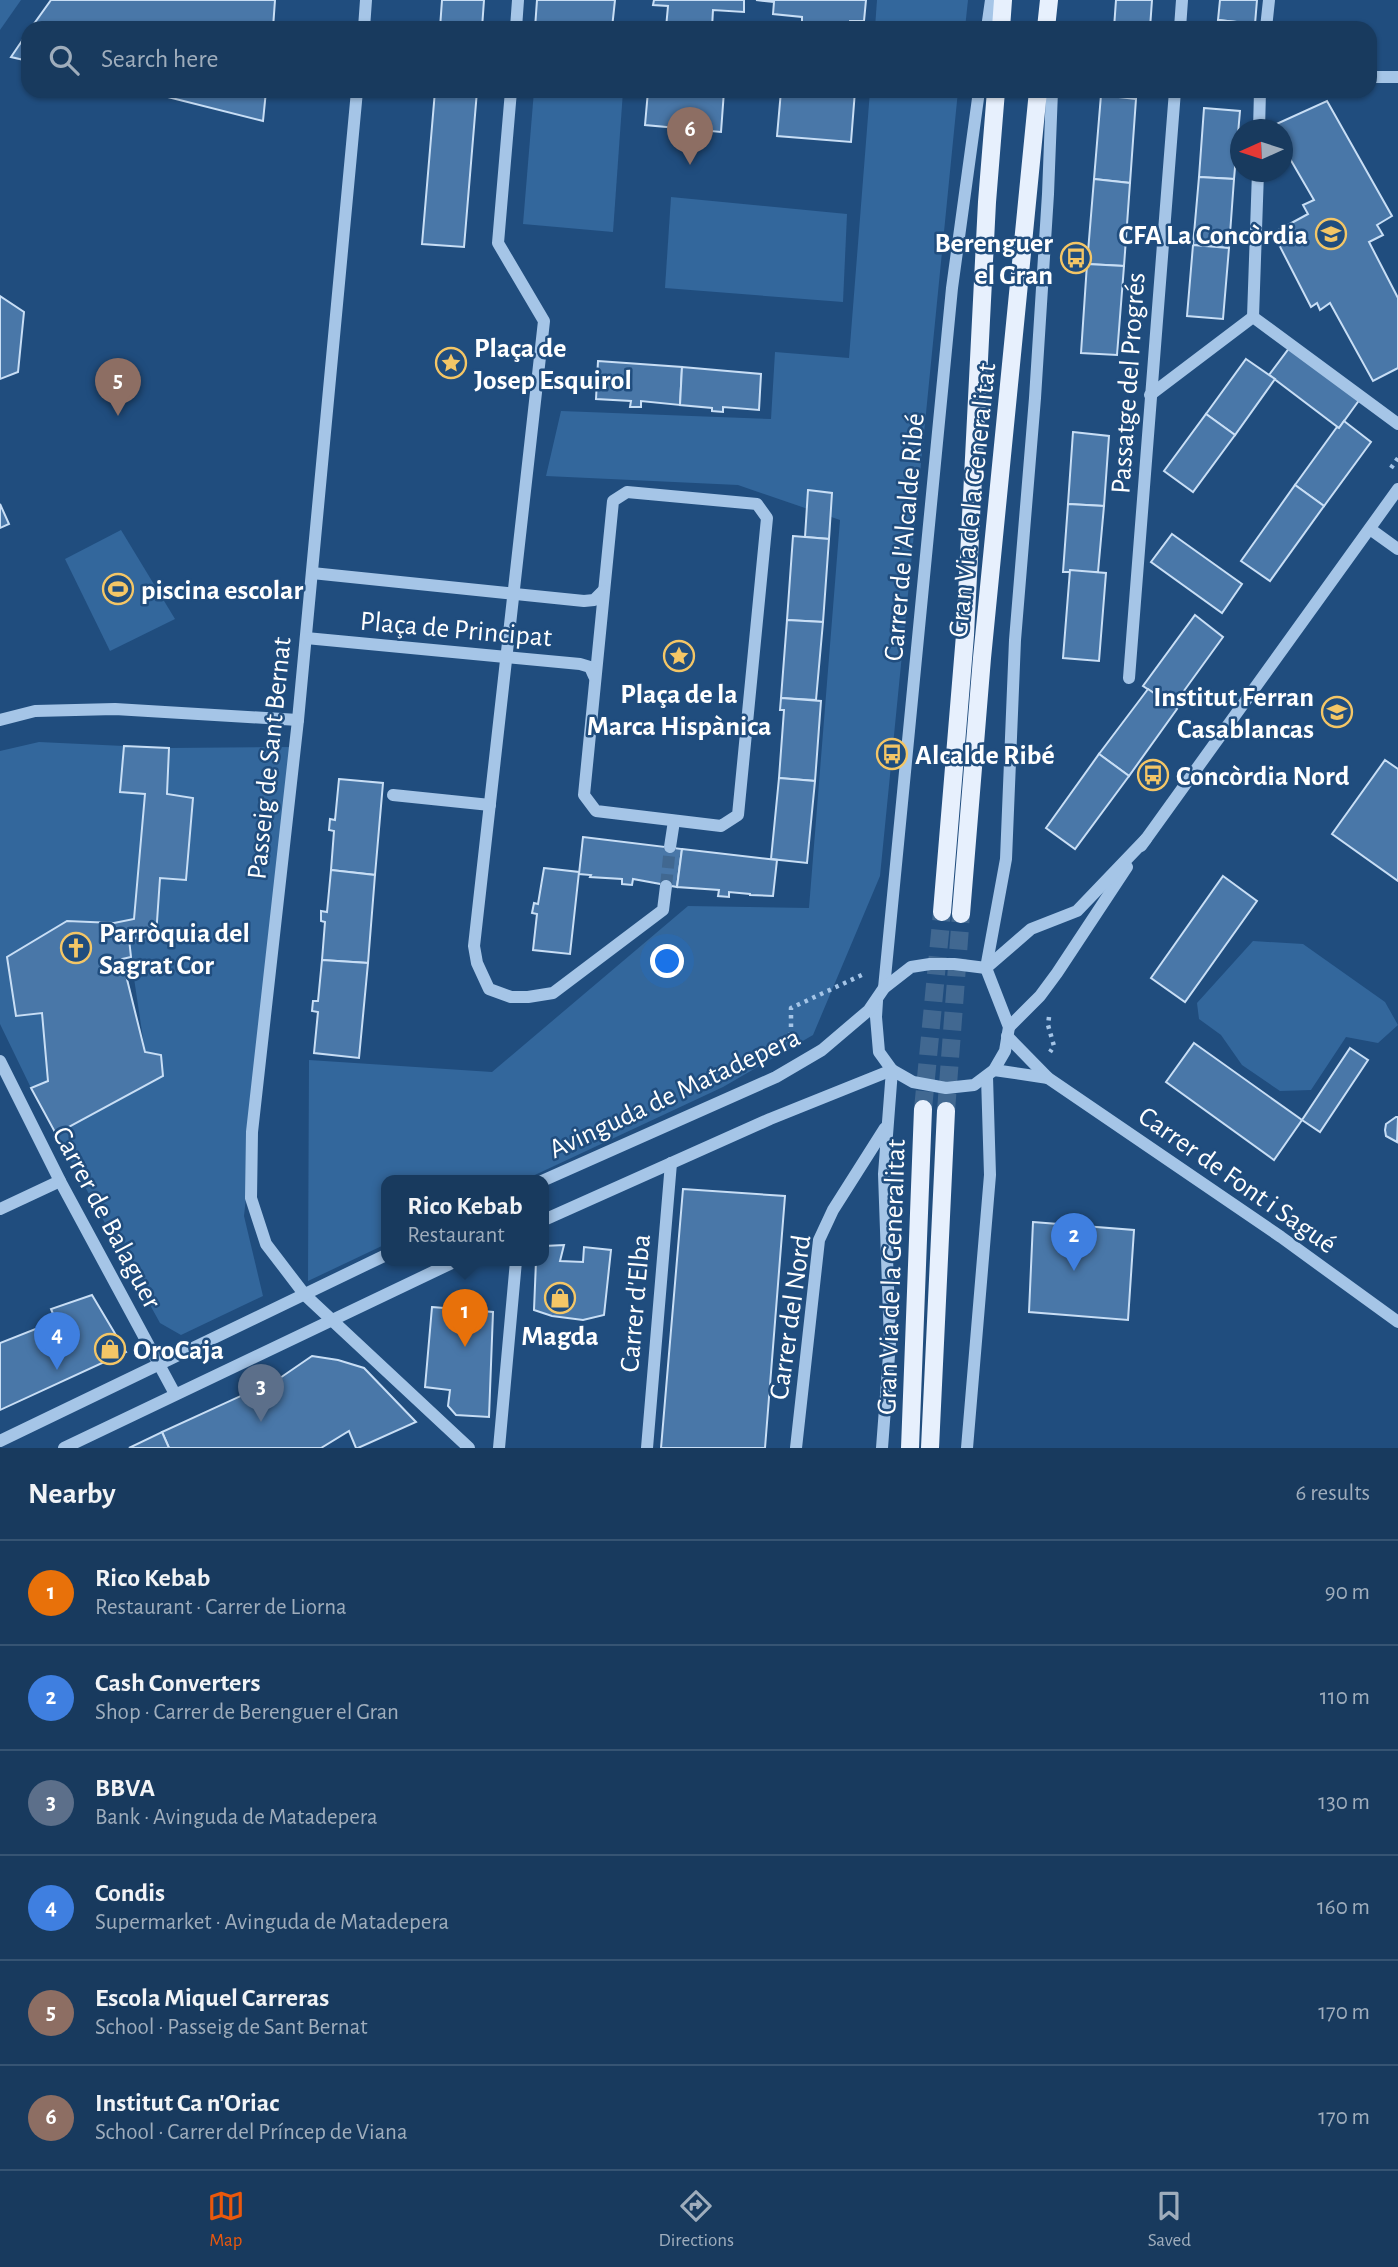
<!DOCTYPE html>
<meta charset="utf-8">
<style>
:root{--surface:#183a5e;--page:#214164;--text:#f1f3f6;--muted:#9fadbc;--line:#365473;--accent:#ea580c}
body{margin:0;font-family:"Alegreya Sans",sans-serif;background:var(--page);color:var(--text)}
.compass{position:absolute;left:1230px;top:119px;width:63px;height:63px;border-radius:50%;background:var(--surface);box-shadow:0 2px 5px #0004;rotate:267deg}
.you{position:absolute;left:668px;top:962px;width:24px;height:24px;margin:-18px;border:5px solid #fff;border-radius:50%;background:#1a73e8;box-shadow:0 0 0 10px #1a73e833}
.badge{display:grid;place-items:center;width:46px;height:46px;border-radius:50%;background:var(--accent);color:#fff;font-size:23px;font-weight:700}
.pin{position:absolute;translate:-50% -58px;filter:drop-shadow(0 2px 4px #0008)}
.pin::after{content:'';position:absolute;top:37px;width:24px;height:21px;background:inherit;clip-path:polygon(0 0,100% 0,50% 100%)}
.popup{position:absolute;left:381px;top:1175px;width:168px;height:91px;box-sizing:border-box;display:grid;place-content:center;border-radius:14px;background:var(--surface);filter:drop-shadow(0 2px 5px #0005);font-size:23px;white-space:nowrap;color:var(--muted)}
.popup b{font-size:26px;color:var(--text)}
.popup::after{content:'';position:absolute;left:50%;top:100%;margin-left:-14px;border:14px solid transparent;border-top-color:var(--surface)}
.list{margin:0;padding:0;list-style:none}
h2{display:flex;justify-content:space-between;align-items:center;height:91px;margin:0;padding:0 28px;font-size:30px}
h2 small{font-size:23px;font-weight:400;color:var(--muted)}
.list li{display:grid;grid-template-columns:46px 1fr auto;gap:21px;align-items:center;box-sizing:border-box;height:105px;padding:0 28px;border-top:2px solid var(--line)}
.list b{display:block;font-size:26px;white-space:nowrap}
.list p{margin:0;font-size:23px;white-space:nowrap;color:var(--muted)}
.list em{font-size:23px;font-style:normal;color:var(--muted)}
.icon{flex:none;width:38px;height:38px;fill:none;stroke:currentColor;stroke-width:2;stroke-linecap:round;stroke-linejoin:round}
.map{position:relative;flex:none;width:1398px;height:1448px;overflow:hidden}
.search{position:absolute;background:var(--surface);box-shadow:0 2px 5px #0004;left:21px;right:21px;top:21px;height:77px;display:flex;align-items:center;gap:18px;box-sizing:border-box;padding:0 24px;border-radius:21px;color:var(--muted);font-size:26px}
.sheet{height:721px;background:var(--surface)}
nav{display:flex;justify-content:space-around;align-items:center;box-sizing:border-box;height:98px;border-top:2px solid var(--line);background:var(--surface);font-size:19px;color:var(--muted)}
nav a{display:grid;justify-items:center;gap:4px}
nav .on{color:var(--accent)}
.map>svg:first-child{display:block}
.green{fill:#33679c}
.building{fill:#4977a8;stroke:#c8def5;stroke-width:2}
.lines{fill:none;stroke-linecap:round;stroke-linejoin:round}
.minor-tunnel{stroke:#416891;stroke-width:12;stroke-dasharray:12 6;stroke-linecap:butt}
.major-tunnel{stroke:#416891;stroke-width:18;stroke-dasharray:18 9;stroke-linecap:butt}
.path{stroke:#a5c5e7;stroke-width:4.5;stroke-dasharray:3.5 5;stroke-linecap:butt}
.minor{stroke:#a5c5e7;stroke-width:12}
.major{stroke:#e7f0fd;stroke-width:18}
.labels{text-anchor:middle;stroke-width:5;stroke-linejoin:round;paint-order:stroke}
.poi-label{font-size:28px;font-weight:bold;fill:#fff;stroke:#204d7e;text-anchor:start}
.street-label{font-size:28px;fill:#fff;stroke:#204d7e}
</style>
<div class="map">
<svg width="1398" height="1448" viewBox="0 0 1398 1448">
<rect width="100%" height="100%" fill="#204d7e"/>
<g class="green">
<polygon points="0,0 21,0 0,30"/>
<polygon points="877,0 968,0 965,28 875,28"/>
<polygon points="534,91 623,91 613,232 523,224"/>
<polygon points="870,91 958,91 880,876 813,1035 723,1087 522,1181 386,1181 386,1244 308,1281 309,1060 492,1072 688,906 809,908 840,520 738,485 546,476 561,411 771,419 775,352 849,358"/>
<polygon points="671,197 847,214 843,302 665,288"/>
<polygon points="121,530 175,619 110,651 65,559"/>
<polygon points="39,742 124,746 120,792 145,794 134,919 114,923 67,921 7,957 16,1015 42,1013 48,1081 31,1088 0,1024 0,751"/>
<polygon points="295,747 244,1216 263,1296 181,1335 160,1323 56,1134 163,1076 161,1055 145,1052 131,958 122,959 129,939 160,878 186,880 193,798 167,794 169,748"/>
<polygon points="1253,941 1303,944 1385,1002 1398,1025 1378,1043 1346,1037 1311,1090 1280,1091 1242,1065 1221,1035 1199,1019 1197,1003"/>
</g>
<g class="building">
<polygon points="51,0 275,0 273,28 31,28"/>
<polygon points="442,0 484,0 482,28 440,28"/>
<polygon points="537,0 615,0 612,28 535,28"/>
<polygon points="654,0 744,0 744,12 713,10 712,28 666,28 668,6 653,5"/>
<polygon points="756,0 866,0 864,21 850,21 849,28 802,28 802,17 773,14 774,2"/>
<polygon points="1116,0 1152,0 1150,28 1114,28"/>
<polygon points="1220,0 1257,0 1255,24 1218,20"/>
<polygon points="1218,20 1255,24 1255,28 1218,28"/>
<polygon points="28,32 28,61 11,57"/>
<polygon points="144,91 266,91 263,121"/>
<polygon points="435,91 477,91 464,247 422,244"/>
<polygon points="648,91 724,91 721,132 645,125"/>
<polygon points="781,91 855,91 851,142 777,136"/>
<polygon points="1217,91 1250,91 1249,94"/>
<polygon points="1101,95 1136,99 1130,183 1094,179"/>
<polygon points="1327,101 1392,216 1377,225 1383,235 1369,242 1398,298 1398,368 1373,381 1330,303 1320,310 1317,303 1311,307 1273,233 1308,214 1303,205 1314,200 1282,145 1282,130 1274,130 1272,126"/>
<polygon points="1204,108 1240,111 1234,179 1199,177"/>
<polygon points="1199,177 1234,179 1229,248 1193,245"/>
<polygon points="1094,179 1130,183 1124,266 1087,264"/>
<polygon points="1193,245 1229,248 1223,319 1187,316"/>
<polygon points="1087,264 1124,266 1117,355 1081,353"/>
<polygon points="0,296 24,312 18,372 0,379"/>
<polygon points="1290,347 1360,399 1339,428 1269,375"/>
<polygon points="1246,359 1275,379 1235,435 1206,414"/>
<polygon points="598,361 682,367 680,405 641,401 641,407 630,407 631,401 596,399"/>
<polygon points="682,367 761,374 759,410 723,407 723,412 712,411 712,408 680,405"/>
<polygon points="1206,414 1235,435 1193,492 1164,471"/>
<polygon points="1344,421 1371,442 1324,506 1295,485 1337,427 1339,428"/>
<polygon points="1073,432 1109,436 1104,506 1068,504"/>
<polygon points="1295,485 1324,506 1270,581 1241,561"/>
<polygon points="808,490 832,493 829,539 805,537"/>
<polygon points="0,504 9,524 0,528"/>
<polygon points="1068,504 1104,506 1098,572 1063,572"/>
<polygon points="1172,534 1242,584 1222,613 1151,562"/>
<polygon points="793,536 829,539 823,622 787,620"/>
<polygon points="1070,570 1106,573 1099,661 1063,658"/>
<polygon points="1195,615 1223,637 1173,706 1143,686"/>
<polygon points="787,620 823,622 816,700 781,698"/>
<polygon points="1148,689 1177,709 1129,776 1099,754"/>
<polygon points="781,698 821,701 815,781 779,778 784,710 780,710"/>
<polygon points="124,746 169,748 167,794 193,798 186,880 160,878 156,936 129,939 131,957 122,959 145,1052 161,1055 163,1076 56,1134 31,1088 48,1081 42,1013 16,1016 7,957 67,921 114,923 134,919 145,794 120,792"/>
<polygon points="1099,754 1129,776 1075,849 1046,828"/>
<polygon points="1385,760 1398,769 1398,881 1332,834"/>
<polygon points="779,778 815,781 807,863 771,859"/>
<polygon points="339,779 383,783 375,875 331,870 334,831 329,830 330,819 335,820"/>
<polygon points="583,837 682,849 677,887 633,879 632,885 622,884 622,879 590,877 591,875 579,874"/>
<polygon points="682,849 777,860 773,896 750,895 750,894 729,892 729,897 718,896 719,890 677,887"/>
<polygon points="544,868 579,872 570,954 533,950 537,914 532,913 534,903 538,904"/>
<polygon points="331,870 375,875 368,963 322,960 325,922 321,921 321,911 327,912"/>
<polygon points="1223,876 1257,901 1185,1002 1151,978"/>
<polygon points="322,960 368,963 359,1058 314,1053 318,1012 312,1011 313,1001 318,1001"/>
<polygon points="1194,1043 1302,1120 1274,1160 1166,1082"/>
<polygon points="1350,1048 1368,1060 1320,1132 1302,1120"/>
<polygon points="1396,1117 1398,1117 1397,1142 1386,1136 1385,1130 1386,1124"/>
<polygon points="683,1189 785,1196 765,1448 661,1448"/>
<polygon points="1033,1222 1134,1230 1128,1320 1029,1312"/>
<polygon points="564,1245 560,1261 583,1262 584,1247 611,1250 604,1315 583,1320 552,1316 534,1310 536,1261 544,1261 544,1246"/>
<polygon points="92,1295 126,1352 0,1410 0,1343 56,1321 51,1309"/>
<polygon points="432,1307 493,1312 489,1417 456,1415 448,1406 450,1390 425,1387"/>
<polygon points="312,1356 338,1360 364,1368 416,1422 358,1448 356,1448 349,1431 321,1448 169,1448 162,1432 280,1378"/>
<polygon points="162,1432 169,1448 129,1448"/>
</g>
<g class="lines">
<polyline class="minor-tunnel" points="666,886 670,847"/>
<g class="major-tunnel">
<polyline points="923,1109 942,912"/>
<polyline points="946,1111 961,914"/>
</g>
<g class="path">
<polyline points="1391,468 1398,458"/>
<polyline points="1049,1017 1048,1025 1054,1046 1050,1052"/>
<polyline points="791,1044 791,1008 864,974"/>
</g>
<g class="minor">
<polyline points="364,28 366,0"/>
<polyline points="516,28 518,0"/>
<polyline points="987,28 991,0"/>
<polyline points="1180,28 1182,0"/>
<polyline points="1266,28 1269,0"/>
<polyline points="1370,77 1398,77"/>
<polyline points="357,91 298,720 252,1132 251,1198 266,1244 305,1295 469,1448"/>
<polyline points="511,91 498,243 544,321 474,946 477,963 489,989 511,997 528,997 553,993 663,910 666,886"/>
<polyline points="1259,130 1260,91"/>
<polyline points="1253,317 1258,172"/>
<polyline points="1150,395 1253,317 1398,424"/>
<polygon points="627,492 757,504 767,518 738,815 721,826 596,811 584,795 613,501"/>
<polyline points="1370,529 1398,549"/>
<polyline points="312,573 584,601 594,600 603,591"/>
<polyline points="306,638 580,664 590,667 594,676"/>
<polyline points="1129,678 1175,91"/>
<polyline points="0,720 35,711 115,709 298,720"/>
<polyline points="393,795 490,805"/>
<polyline points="1141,846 1398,489"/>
<polyline points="670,847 674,821"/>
<polyline points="884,988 952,288 979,91"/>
<polyline points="877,1001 876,1017 879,1052 892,1070 913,1082 946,1088 974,1085 994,1070 1005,1051 1009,1027 986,968 1006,859 1015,640 1035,398 1048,194 1052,91"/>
<polyline points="1009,1027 1040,996 1057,973 1127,867"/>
<polyline points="1007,1036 1048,1078 1281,1237 1398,1322"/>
<polyline points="0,1061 60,1181 175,1394"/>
<polyline points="994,1070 1048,1078"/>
<polyline points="542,1181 776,1077 822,1050 869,1010 884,988 911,967 930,964 954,964 986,968 1031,929 1077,911 1146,839"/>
<polyline points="0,1209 60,1181"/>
<polyline points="544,1220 770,1119 892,1070"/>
<polyline points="0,1441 386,1255"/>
<polyline points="64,1448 456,1261"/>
<polyline points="499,1448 516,1261"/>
<polyline points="647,1448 671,1163"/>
<polyline points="796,1448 819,1240 833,1210 885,1128"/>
<polyline points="882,1448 890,1342 884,1174 892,1070"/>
<polyline points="967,1448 990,1175 987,1077"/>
</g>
<g class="major">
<polyline points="1001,28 1003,0"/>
<polyline points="1046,28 1049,0"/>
<polyline points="942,912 965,635 987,202 996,91"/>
<polyline points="961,914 982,658 1038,91"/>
<polyline points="910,1448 923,1109"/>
<polyline points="930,1448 946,1111"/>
</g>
</g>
<defs>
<g id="school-ring" transform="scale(1.575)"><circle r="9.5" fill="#204d7e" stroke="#f4c666" stroke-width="1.5"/><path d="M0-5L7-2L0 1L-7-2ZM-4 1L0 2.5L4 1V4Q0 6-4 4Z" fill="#f4c666"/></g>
<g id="bus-ring" transform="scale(1.575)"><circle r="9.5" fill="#204d7e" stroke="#f4c666" stroke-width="1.5"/><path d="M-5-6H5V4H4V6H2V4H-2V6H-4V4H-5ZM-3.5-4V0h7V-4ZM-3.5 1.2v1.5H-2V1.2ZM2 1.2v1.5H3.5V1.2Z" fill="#f4c666"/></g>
<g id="sight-ring" transform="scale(1.575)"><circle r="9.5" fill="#204d7e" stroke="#f4c666" stroke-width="1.5"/><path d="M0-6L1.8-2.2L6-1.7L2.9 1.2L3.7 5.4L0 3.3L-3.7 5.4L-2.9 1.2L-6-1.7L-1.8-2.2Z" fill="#f4c666"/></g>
<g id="stadium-ring" transform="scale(1.575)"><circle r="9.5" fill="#204d7e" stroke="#f4c666" stroke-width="1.5"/><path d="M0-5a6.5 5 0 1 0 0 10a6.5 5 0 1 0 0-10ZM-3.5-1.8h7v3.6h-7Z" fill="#f4c666"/></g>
<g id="church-ring" transform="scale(1.575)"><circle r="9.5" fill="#204d7e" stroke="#f4c666" stroke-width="1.5"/><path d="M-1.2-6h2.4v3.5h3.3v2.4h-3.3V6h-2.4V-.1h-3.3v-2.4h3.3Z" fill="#f4c666"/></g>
<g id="shop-ring" transform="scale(1.575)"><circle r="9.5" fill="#204d7e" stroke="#f4c666" stroke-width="1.5"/><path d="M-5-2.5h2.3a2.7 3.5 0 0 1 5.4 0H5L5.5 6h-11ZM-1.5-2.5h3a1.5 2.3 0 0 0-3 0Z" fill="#f4c666"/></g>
</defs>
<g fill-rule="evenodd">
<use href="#school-ring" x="1331" y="234"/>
<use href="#bus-ring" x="1076" y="258"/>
<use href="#sight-ring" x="451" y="363"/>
<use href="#stadium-ring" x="118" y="589"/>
<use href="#sight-ring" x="679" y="656"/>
<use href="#school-ring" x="1337" y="712"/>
<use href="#bus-ring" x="892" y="754"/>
<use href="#bus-ring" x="1153" y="775"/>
<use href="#church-ring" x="76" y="948"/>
<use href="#shop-ring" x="560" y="1298"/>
<use href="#shop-ring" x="110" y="1349"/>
</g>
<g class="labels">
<g class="poi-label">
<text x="1308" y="244" text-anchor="end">CFA La Concòrdia</text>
<text x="1053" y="252" text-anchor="end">Berenguer<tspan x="1053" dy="32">el Gran</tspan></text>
<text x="474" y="357">Plaça de<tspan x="474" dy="32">Josep Esquirol</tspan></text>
<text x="141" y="599">piscina escolar</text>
<text x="679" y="703" text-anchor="middle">Plaça de la<tspan x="679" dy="32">Marca Hispànica</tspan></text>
<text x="1314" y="706" text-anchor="end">Institut Ferran<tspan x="1314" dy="32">Casablancas</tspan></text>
<text x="915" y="764">Alcalde Ribé</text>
<text x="1176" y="785">Concòrdia Nord</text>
<text x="99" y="942">Parròquia del<tspan x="99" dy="32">Sagrat Cor</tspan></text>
<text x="560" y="1345" text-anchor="middle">Magda</text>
<text x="133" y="1359">OroCaja</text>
</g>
<g class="street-label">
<text transform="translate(1127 383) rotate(-86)" y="10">Passatge del Progrés</text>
<text transform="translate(971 500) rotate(-84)" y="10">Gran Via de la Generalitat</text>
<text transform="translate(903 537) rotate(-85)" y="10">Carrer de l'Alcalde Ribé</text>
<text transform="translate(456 628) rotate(5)" y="10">Plaça de Principat</text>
<text transform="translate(268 758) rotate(-84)" y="10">Passeig de Sant Bernat</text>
<text transform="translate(674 1092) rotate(-25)" y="10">Avinguda de Matadepera</text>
<text transform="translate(1238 1179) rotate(35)" y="10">Carrer de Font i Sagué</text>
<text transform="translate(108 1217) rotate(62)" y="10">Carrer de Balaguer</text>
<text transform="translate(890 1277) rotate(-88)" y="10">Gran Via de la Generalitat</text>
<text transform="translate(634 1303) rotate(-85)" y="10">Carrer d'Elba</text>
<text transform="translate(789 1317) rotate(-82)" y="10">Carrer del Nord</text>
</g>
</g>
</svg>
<svg class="compass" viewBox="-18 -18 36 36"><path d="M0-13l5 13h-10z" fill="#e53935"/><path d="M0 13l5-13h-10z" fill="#9fadbc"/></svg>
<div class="you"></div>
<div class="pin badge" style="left:465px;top:1347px;background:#e8710a">1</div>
<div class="popup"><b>Rico Kebab</b>Restaurant</div>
<div class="pin badge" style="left:1074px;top:1271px;background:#3f7fe0">2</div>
<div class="pin badge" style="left:261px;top:1422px;background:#5c6f8a">3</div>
<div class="pin badge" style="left:57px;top:1370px;background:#3f7fe0">4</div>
<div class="pin badge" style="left:118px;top:416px;background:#8d6e63">5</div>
<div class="pin badge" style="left:690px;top:165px;background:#8d6e63">6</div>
<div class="search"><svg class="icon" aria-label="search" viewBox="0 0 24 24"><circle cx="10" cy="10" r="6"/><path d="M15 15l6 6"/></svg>Search here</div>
</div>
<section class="sheet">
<h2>Nearby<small>6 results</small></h2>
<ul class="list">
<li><span class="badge" style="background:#e8710a">1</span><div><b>Rico Kebab</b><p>Restaurant · Carrer de Liorna</p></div><em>90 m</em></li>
<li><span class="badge" style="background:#3f7fe0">2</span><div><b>Cash Converters</b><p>Shop · Carrer de Berenguer el Gran</p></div><em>110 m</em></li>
<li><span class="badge" style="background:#5c6f8a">3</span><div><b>BBVA</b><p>Bank · Avinguda de Matadepera</p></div><em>130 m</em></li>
<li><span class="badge" style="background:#3f7fe0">4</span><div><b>Condis</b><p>Supermarket · Avinguda de Matadepera</p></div><em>160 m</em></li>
<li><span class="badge" style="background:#8d6e63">5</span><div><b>Escola Miquel Carreras</b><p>School · Passeig de Sant Bernat</p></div><em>170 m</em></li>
<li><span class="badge" style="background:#8d6e63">6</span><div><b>Institut Ca n'Oriac</b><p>School · Carrer del Príncep de Viana</p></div><em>170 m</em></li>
</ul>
</section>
<nav>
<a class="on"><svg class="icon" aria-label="map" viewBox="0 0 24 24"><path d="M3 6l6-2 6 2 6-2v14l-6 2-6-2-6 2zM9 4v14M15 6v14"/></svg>Map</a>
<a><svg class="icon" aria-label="directions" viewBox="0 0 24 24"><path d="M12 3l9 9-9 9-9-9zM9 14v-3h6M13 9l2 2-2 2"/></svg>Directions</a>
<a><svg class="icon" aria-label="saved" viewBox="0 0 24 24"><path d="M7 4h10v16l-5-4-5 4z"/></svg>Saved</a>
</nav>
